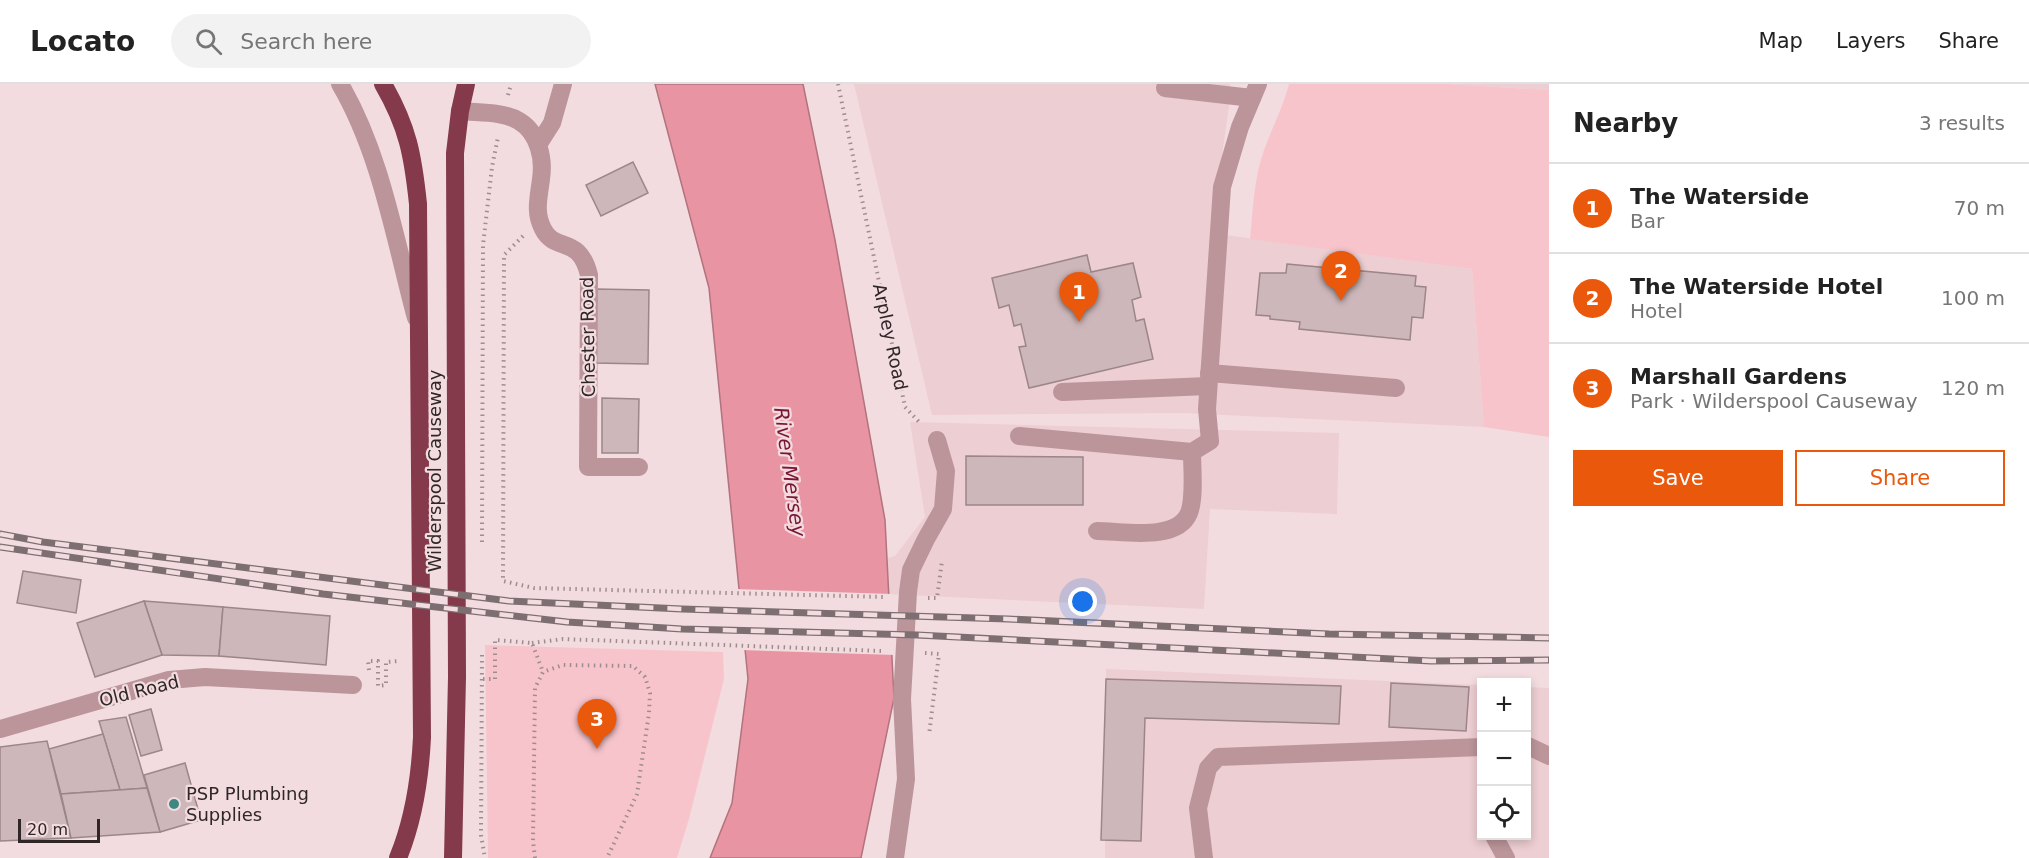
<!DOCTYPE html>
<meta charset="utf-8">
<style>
:root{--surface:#fff;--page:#f2f2f2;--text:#222;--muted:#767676;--line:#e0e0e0;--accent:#ea580c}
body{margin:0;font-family:"DejaVu Sans",sans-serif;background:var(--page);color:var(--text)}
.controls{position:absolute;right:18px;bottom:18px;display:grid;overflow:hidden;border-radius:0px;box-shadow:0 3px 9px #0003}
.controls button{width:54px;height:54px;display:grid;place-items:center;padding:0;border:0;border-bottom:2px solid var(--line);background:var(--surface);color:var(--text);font:30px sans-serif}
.scale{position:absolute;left:18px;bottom:15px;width:82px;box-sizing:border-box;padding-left:6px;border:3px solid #2e2627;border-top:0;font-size:16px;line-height:21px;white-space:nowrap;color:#2e2627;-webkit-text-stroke:4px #f3dcdf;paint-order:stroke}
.you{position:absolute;left:1083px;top:518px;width:21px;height:21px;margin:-15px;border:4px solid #fff;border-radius:50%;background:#1a73e8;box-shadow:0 0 0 9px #1a73e833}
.badge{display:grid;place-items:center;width:39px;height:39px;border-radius:50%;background:var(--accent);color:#fff;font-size:20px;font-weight:700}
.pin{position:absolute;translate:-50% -50px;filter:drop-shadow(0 2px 3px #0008)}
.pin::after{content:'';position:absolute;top:32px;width:21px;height:18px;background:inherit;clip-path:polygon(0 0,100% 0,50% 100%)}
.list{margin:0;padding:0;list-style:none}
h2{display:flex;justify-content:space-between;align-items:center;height:78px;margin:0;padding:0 24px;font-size:26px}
h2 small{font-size:20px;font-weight:400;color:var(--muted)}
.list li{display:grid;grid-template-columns:39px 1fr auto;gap:18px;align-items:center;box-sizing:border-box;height:90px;padding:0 24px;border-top:2px solid var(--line)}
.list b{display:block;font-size:22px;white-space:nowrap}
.list p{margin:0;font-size:20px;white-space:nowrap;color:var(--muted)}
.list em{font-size:20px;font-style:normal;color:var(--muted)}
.actions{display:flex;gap:12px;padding:18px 24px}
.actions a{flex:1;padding:14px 0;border:2px solid var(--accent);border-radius:0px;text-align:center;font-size:21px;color:var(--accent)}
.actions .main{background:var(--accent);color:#fff}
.icon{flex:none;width:33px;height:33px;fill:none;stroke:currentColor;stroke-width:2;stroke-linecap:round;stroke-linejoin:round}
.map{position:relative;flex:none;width:1549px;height:774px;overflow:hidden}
header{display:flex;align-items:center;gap:36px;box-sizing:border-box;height:84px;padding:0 30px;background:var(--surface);border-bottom:2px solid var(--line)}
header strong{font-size:28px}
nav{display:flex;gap:33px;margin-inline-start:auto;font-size:21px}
.search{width:420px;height:54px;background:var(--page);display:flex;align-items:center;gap:15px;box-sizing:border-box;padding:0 21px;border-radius:33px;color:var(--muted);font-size:22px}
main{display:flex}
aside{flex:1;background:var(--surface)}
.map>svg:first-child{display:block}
.built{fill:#edced2}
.green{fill:#f8c4cc}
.water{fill:#e994a2;stroke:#b1737d;stroke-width:1.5}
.pier{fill:#f3dcdf}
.building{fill:#ceb7ba;stroke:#9b8688;stroke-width:1.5}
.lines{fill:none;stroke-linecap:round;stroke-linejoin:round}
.path{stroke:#9e8d8f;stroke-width:4;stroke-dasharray:1.5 4.5;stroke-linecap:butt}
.minor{stroke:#bb959a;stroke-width:18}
.highway{stroke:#843a4a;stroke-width:18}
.rail-casing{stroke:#7d6f71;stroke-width:7}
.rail{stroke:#f3dcdf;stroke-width:4.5;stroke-dasharray:14;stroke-linecap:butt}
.poi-dot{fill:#3f8781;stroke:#f3dcdf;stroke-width:2}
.labels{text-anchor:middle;stroke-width:4.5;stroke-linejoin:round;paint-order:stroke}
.street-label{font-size:18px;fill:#2e2627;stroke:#f3dcdf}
.poi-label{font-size:18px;fill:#2e2627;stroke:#f3dcdf;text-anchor:start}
.water-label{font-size:20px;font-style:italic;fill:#791634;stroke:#f3dcdf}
</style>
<header>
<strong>Locato</strong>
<div class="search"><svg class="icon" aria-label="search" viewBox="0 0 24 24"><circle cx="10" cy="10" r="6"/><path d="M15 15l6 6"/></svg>Search here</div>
<nav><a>Map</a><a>Layers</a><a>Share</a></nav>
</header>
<main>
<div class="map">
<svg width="1549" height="774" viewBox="0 0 1549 774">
<rect width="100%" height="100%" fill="#f3dcdf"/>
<g class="built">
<polygon points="854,0 1230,0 1230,15 1211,149 1472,185 1484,343 1183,329 932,331"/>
<polygon points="1448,0 1549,0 1549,6"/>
<polygon points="910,338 1339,349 1337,430 1210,425 1204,525 885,510 881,476 895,472 925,433"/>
<polygon points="1106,585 1481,601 1482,752 1526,752 1527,603 1549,604 1549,774 1105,774"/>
</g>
<g class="green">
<path d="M1289 0H1448L1549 6V353L1484 343 1472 185 1250 155C1253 125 1254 94 1264 66 1272 44 1283 23 1289 0Z"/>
<polygon points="485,561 723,568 724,595 689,735 677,774 488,774"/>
</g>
<polygon class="water" points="655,0 803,0 835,156 885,436 894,614 861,774 710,774 732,719 748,595 709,204"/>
<polygon class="pier" points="736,505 892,510 895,571 742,566"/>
<g class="building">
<polygon points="633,78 648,109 601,132 586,101"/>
<polygon points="1087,171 1091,188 1133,179 1141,213 1132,216 1136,237 1144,235 1153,275 1029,304 1019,263 1026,262 1021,240 1014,242 1009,221 999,224 992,194"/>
<polygon points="1287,180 1416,192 1415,202 1426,203 1423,234 1412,233 1410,256 1299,245 1300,238 1270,235 1270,232 1256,231 1260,189 1286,189"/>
<polygon points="595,205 649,206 648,280 593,279"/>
<polygon points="602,314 639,315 638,369 602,369"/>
<polygon points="966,372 1083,373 1083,421 966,421"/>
<polygon points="23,487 81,496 76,529 17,519"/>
<polygon points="144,517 223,523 219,572 162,571"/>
<polygon points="144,517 162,571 95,593 77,539"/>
<polygon points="223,523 330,532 326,581 219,572"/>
<polygon points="1106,595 1341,602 1339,640 1145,634 1141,757 1101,756"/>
<polygon points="1391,599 1469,603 1466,647 1389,643"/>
<polygon points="151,625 162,666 141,672 129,631"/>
<polygon points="126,633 147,704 120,706 99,637"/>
<polygon points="103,650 120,706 61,710 49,665"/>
<polygon points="47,657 71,754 0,757 0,663"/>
<polygon points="185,679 201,736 160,748 144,691"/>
<polygon points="147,704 160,748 71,754 61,710"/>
</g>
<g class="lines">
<g class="path">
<polyline points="838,0 905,323 921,340"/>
<polyline points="508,11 511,0"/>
<polyline points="523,152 504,171 503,497 534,504 885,513"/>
<polyline points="482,458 483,161 492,83 498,53"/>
<polyline points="928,514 937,514 942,477"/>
<polyline points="532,559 563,555 882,567"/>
<polyline points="925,569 939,570 929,651"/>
<polyline points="482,571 481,751 485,774"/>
<polyline points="369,586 368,577 378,577 378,602 386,601 386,578 399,577"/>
<polyline points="483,595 495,595 495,556 532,559 543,588"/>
<polyline points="535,774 533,757 535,604 543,588 563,581 633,582 645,593 650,609 649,629 637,710 607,774"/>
</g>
<g class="minor">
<path d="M340 0C381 70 395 156 416 234"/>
<polyline points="1165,4 1252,14"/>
<path d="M460 27C478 29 503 27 519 37 539 49 544 75 541 95 539 113 534 128 543 145 555 169 579 150 589 191L588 383H639"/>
<polyline points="538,61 552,39 563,0"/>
<polyline points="1209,289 1396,304"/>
<polyline points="1062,308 1208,302"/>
<polyline points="1019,352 1192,368 1210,357 1207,325 1222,103 1240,43 1258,0"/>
<path d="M1097 447C1123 447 1177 458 1189 429 1195 414 1192 385 1192 368"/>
<polyline points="0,645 169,596 205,593 353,601"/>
<polyline points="1526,661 1549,672"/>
<polyline points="1494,752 1506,774"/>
<polyline points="895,774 906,695 902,615 908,508 911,486 926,455 943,425 946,387 937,356"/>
<polyline points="1204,774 1198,724 1208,684 1218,673 1482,663"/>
</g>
<g class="highway">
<path d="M383 0C408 43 413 72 418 120L422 653C420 695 414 735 398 774"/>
<polyline points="453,774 457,593 455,69 460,27 466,0"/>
</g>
<g class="rail-casing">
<g id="rail">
<polyline points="0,450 43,458 509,517 682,525 1008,535 1329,550 1549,554"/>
<polyline points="0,463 323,510 567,538 682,545 917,551 1431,577 1549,576"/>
</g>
</g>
<use href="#rail" class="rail"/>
</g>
<circle class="poi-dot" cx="174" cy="720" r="6"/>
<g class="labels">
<g class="street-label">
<text transform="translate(588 253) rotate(-91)" y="6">Chester Road</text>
<text transform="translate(890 253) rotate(78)" y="6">Arpley Road</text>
<text transform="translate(435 387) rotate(-90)" y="6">Wilderspool Causeway</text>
<text transform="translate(139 607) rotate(-14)" y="6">Old Road</text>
</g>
<g class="poi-label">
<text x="186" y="716">PSP Plumbing<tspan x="186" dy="21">Supplies</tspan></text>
</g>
<g class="water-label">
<text transform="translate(790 388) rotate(82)" y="7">River Mersey</text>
</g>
</g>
</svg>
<div class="controls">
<button>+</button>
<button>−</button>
<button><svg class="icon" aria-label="locate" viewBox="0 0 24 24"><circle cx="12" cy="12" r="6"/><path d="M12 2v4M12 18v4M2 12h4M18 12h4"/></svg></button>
</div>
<div class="scale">20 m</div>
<div class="you"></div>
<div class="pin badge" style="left:1079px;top:238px">1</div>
<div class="pin badge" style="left:1341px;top:217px">2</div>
<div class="pin badge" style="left:597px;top:665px">3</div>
</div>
<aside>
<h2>Nearby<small>3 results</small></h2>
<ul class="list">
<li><span class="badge">1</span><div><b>The Waterside</b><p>Bar</p></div><em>70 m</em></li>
<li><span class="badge">2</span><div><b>The Waterside Hotel</b><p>Hotel</p></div><em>100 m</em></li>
<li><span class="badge">3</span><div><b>Marshall Gardens</b><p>Park · Wilderspool Causeway</p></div><em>120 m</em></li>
</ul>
<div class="actions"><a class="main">Save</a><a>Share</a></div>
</aside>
</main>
